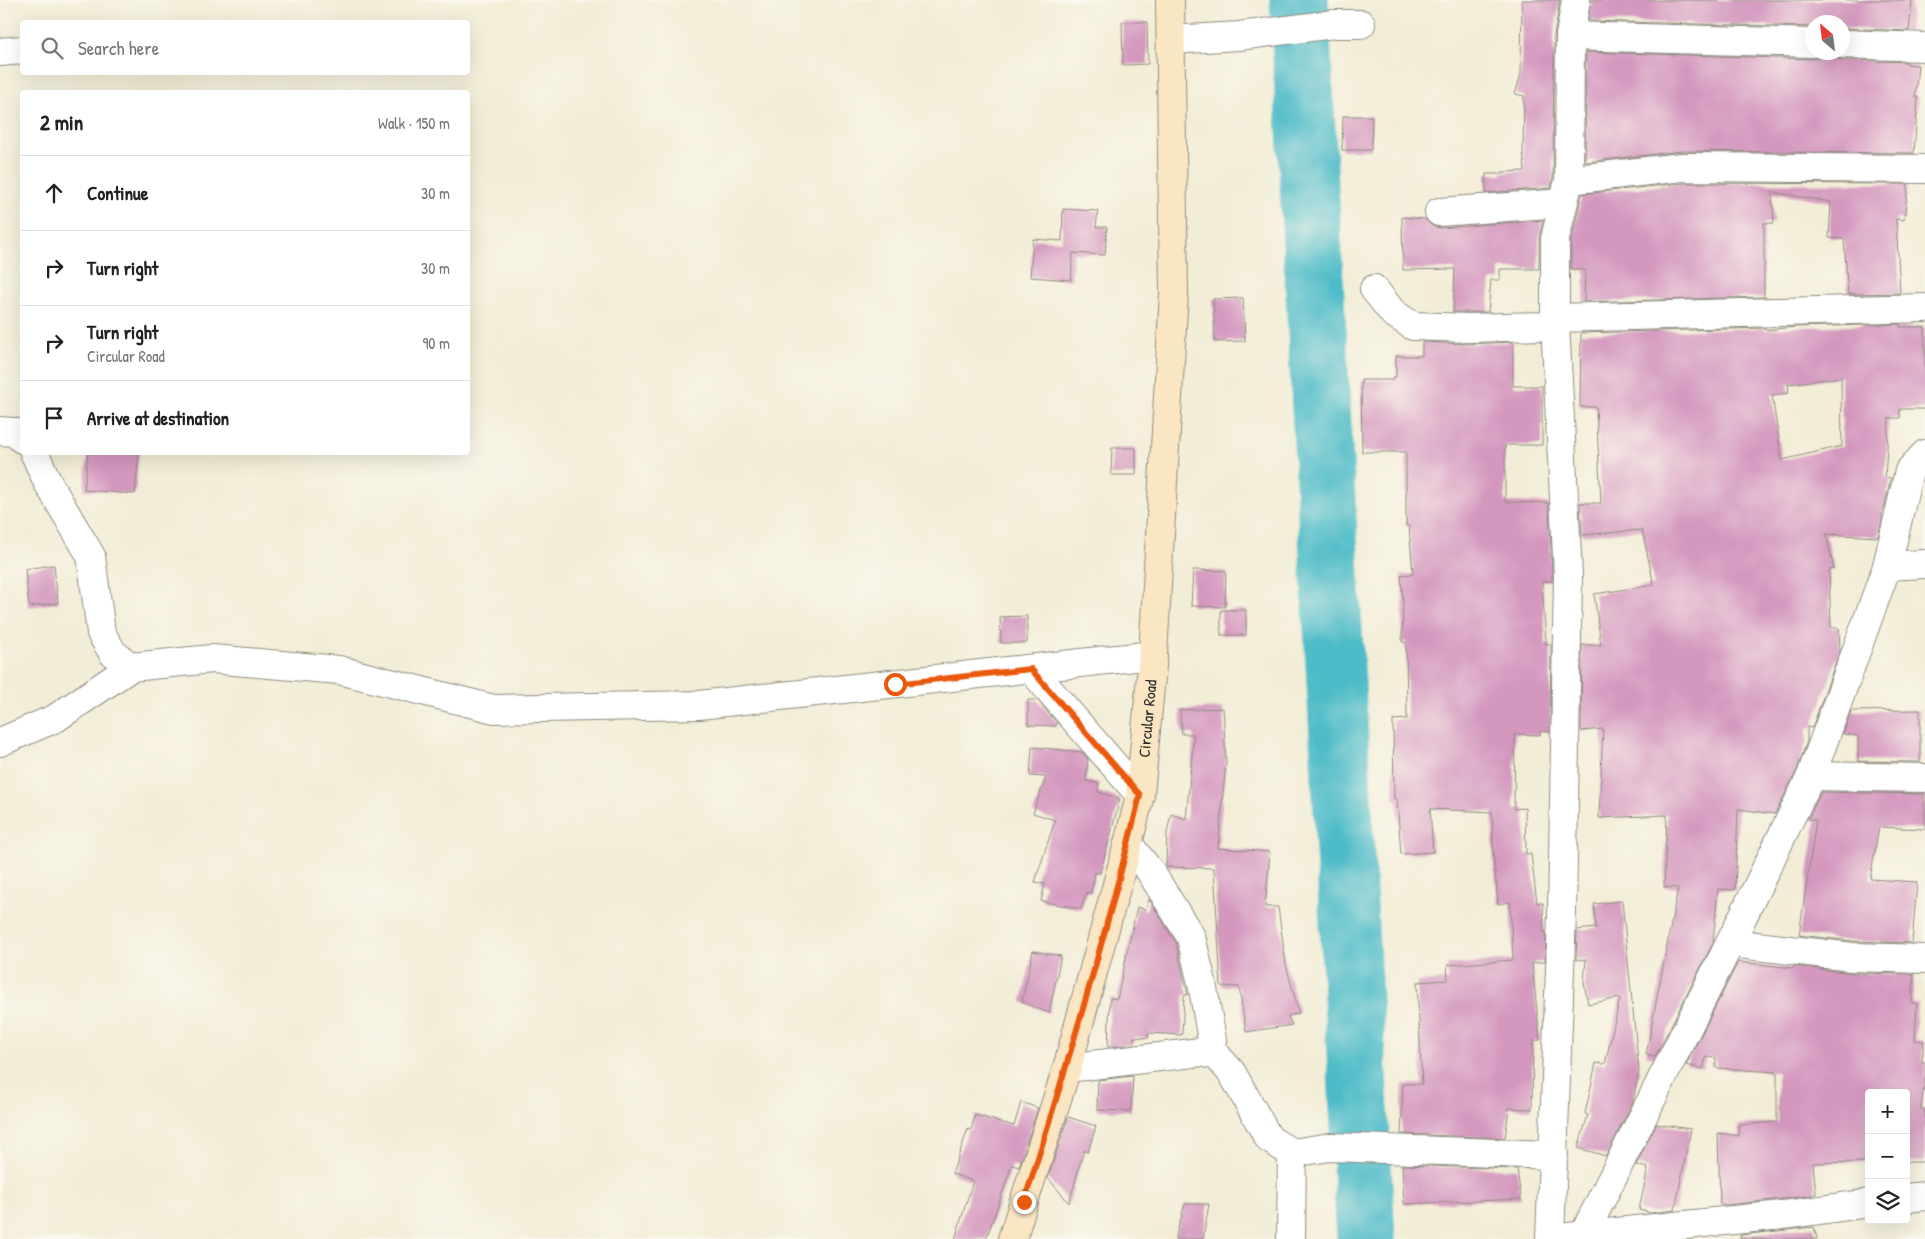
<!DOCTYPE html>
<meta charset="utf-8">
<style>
:root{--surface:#fff;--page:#f2f2f2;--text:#222;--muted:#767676;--line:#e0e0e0}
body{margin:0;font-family:"Patrick Hand",sans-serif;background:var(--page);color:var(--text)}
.controls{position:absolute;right:15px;bottom:15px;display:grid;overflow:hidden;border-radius:5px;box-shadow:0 5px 20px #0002}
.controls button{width:45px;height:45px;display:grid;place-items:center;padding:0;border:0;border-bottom:1px solid var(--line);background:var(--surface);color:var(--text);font:25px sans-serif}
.compass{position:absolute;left:1805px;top:15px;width:45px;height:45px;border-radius:50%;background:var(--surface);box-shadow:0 5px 20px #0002;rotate:332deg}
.stop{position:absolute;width:15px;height:15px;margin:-11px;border:4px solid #ea580c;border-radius:50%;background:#fff}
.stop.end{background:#ea580c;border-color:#fff;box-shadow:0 1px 5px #0008}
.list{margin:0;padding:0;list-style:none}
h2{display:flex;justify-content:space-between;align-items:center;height:65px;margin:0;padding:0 20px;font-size:21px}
h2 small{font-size:16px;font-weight:400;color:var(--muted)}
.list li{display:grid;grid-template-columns:32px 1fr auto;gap:15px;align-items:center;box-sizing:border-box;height:75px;padding:0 20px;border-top:1px solid var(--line)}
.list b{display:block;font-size:19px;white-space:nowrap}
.list p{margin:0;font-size:16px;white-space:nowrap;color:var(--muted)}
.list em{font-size:16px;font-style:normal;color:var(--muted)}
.icon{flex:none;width:28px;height:28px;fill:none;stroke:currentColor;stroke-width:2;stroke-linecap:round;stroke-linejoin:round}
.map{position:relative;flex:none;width:1925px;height:1239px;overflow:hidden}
.search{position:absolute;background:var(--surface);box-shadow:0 5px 20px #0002;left:20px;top:20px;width:450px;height:55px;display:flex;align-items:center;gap:12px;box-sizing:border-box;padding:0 18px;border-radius:5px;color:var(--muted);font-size:19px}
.panel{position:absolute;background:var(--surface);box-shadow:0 5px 20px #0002;left:20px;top:90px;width:450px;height:365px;border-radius:5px}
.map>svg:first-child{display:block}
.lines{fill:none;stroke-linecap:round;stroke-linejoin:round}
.river{stroke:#4ebbc8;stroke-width:59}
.building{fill:#d498bf;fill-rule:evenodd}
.minor-casing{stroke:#8e8c80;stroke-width:30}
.secondary-casing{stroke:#8e8c80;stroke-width:30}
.minor{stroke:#fff;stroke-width:28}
.secondary{stroke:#fbe6c4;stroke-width:28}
.route{stroke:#ea580c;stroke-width:6}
.labels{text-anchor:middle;stroke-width:4;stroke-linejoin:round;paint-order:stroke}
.street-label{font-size:16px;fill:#2b2b2b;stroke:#fbf7ec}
</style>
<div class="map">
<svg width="1925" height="1239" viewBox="0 0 1925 1239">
<rect width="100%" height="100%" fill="#fbf7ec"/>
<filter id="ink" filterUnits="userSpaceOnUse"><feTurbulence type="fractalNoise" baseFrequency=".02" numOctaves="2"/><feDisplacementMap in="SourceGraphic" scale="10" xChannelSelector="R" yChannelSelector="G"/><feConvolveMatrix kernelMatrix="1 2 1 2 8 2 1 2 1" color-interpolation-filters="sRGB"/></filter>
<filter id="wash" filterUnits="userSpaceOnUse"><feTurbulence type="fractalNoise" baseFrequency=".0096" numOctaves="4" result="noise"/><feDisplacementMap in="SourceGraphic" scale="20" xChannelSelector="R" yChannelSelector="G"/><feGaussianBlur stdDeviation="1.12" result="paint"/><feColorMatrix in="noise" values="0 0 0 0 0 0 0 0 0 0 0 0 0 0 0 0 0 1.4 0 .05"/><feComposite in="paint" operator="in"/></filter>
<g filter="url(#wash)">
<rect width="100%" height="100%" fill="#f2edd6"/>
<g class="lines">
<polyline class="river" points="1299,0 1366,1239"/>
</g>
<g id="blocks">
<g class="building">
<polygon points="1522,0 1560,0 1554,36 1553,178 1551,188 1486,193 1486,174 1503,174 1502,172 1525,171 1523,152 1524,96 1515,94 1521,74"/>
<polygon points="1591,0 1912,0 1909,31 1842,28 1842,22 1812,22 1812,27 1588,21"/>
<polygon points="1122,22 1147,22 1148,64 1123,65"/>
<polygon points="1586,52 1812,59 1819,57 1824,52 1829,52 1834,57 1841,60 1907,62 1907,64 1918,65 1915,97 1918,97 1914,153 1682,151 1585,162"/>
<polygon points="1343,116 1372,116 1371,150 1342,150"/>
<polygon points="1683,183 1908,184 1904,220 1896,219 1900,293 1848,294 1844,239 1829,238 1831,202 1772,192 1774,223 1764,223 1764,297 1584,302 1585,270 1571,269 1571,241 1582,194"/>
<polygon points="1063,209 1098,211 1096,227 1107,227 1105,255 1073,253 1071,280 1030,277 1033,239 1062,241"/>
<polygon points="1402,217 1425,219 1432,226 1440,228 1543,220 1539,239 1539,269 1500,269 1500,280 1491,280 1488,312 1453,312 1455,269 1403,270"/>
<polygon points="1243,298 1245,341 1215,342 1213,299"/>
<path d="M1900 324V327H1925V409H1900V418H1889L1885 477 1891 478 1884 509 1882 508V520L1878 537 1826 534 1834 569 1829 570 1831 628H1839L1840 650 1812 728 1807 727V741L1797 770 1775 814 1738 809 1735 890 1718 889 1713 943 1655 1057 1646 1055 1678 888 1664 887 1667 815 1599 818 1603 729 1581 731 1582 645H1601L1594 594 1654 585 1642 530 1582 535 1580 503H1601L1596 407H1580L1581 333 1765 328V330L1796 327ZM1841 377 1842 446 1782 460 1772 395 1789 393 1788 384Z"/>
<polygon points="1422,342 1468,344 1513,342 1513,386 1542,386 1542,445 1505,445 1505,502 1549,503 1552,575 1552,581 1542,581 1546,644 1551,644 1550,732 1540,731 1540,735 1515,734 1514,809 1525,808 1526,854 1531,854 1537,903 1543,903 1544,932 1546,932 1545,962 1532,963 1540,1040 1533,1041 1532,1109 1509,1108 1505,1138 1401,1134 1403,1084 1422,1084 1417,982 1448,980 1447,965 1513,960 1510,902 1498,904 1495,871 1494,872 1492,812 1430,809 1433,852 1401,854 1397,799 1394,799 1393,720 1407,719 1406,642 1402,642 1403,600 1401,575 1413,574 1409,526 1406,526 1406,452 1362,452 1361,380 1393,380 1393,377 1396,377 1396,356 1422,356"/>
<polygon points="1112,448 1136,448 1136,475 1111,475"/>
<polygon points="88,452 139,452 135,494 84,490"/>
<polygon points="54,565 58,603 29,607 25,569"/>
<polygon points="1193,570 1226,571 1225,607 1191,606"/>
<rect x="1221" y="610" width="25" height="25"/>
<polygon points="1027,616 1027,643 1001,643 1000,617"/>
<polygon points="1028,700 1037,700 1057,723 1056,726 1028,725"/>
<polygon points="1223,708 1226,762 1218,848 1270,852 1265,907 1278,907 1286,965 1299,1013 1288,1016 1292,1025 1246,1032 1239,987 1221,986 1214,868 1166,867 1167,833 1171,814 1186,819 1194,734 1182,734 1180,710"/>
<polygon points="1920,710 1920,762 1858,761 1858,736 1843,734 1851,711"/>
<polygon points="1032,747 1082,752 1088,759 1086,781 1099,783 1098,792 1120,799 1100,873 1095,873 1091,893 1087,892 1081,909 1041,901 1045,884 1035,882 1055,820 1033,813 1046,777 1030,776"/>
<polygon points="1821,792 1925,794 1925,829 1879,827 1870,879 1917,882 1912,943 1853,941 1799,935 1816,820 1808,819"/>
<polygon points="1149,899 1176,943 1188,995 1184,995 1182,1035 1149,1033 1148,1038 1134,1037 1134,1044 1108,1047 1110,998 1117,999 1137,907 1146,910"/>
<polygon points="1622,901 1639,1071 1633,1101 1606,1156 1578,1148 1588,1115 1585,1114 1596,1063 1605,1064 1620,998 1588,1004 1584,982 1586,959 1576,960 1577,930 1596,928 1594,904"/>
<polygon points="1033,951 1061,956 1049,1013 1022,1002"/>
<polygon points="1738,962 1793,968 1794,966 1852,973 1914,974 1912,1003 1917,1003 1915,1040 1924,1041 1922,1062 1925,1062 1925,1078 1921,1109 1925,1109 1925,1162 1906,1162 1906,1093 1869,1093 1869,1162 1813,1163 1816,1194 1808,1196 1727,1205 1720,1204 1718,1133 1739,1136 1738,1125 1777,1122 1777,1072 1716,1068 1716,1058 1706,1057 1703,1069 1686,1065"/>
<polygon points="1133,1076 1131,1111 1097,1110 1098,1080"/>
<polygon points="1021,1102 1038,1108 1019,1167 1012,1165 986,1239 955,1239 973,1181 952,1174 968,1129 971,1130 975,1115 1014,1126"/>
<polygon points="1068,1117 1096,1126 1088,1152 1084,1150 1069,1203 1048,1178"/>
<polygon points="1656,1124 1691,1129 1675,1210 1651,1213 1639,1210 1648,1168 1636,1165"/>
<polygon points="1402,1165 1517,1169 1521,1199 1404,1204"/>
<polygon points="1185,1204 1209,1204 1203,1239 1175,1239"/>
<polygon points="1814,1227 1817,1239 1741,1239 1740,1235"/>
</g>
</g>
</g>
<g filter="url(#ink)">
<use href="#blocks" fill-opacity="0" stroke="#8e8c80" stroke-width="1"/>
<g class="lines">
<g class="minor-casing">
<g id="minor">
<polyline points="1570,36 1812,43"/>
<polyline points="1171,40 1239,36 1334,24 1361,24"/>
<polyline points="1842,44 1925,47"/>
<polyline points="0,52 22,50"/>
<polyline points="1569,180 1682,167 1925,169"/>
<polyline points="1439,212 1563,203"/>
<polyline points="1374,289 1393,313 1413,326 1468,328 1544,326 1555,323"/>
<polyline points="1556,318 1925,308"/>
<polyline points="0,431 14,432 22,439"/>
<polyline points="34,452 48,483 91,556 101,633 113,653 131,667 212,659 339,670 494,709 699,705 1153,655"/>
<polyline points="1887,566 1925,564"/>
<polyline points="1031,669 1140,795"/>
<polyline points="0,742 56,718 131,667"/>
<polyline points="1811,776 1925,778"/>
<polyline points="1128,844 1150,871 1191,937 1202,983 1212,1040 1209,1054"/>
<polyline points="1730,943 1852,957 1925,959"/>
<polyline points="1067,1068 1201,1052 1217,1056 1232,1073 1269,1139 1292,1153 1330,1147 1554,1155"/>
<polyline points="1906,1198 1925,1196"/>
<polyline points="1583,1236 1730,943 1811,776 1887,566 1909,471 1925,454"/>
<polyline points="1568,1237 1792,1214 1869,1203"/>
<polyline points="1291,1239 1292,1153"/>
<polyline points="1550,1239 1562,914 1568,575 1555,323 1555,239 1569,180 1570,36 1576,0"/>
</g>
</g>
<g class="secondary-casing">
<g id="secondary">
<path id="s1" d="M1012 1239 1067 1068 1128 844 1140 795 1153 655 1174 293 1170 0"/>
</g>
</g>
<use href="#minor" class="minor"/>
<use href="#secondary" class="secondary"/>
</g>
</g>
<g class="lines" filter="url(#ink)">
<path class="route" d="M895 684 1031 669 1140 795C1107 932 1067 1067 1024 1202"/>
</g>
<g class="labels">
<g class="street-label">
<text dy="6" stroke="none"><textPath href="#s1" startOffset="539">Circular Road</textPath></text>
</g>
</g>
</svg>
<div class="controls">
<button>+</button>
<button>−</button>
<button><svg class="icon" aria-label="layers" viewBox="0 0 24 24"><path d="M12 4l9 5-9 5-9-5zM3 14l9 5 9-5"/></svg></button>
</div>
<svg class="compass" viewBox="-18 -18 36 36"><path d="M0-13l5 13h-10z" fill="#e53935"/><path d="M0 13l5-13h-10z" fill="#767676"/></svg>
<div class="stop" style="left:895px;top:684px"></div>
<div class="stop end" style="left:1024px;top:1202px"></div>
<div class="search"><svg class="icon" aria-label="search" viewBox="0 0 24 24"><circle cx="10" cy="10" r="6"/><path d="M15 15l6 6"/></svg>Search here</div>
<section class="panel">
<h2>2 min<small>Walk · 150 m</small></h2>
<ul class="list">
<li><svg class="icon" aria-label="ahead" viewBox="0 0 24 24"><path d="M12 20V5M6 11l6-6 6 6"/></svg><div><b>Continue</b></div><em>30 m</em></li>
<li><svg class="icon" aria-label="right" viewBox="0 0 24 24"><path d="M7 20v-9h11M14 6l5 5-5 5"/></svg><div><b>Turn right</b></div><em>30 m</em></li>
<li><svg class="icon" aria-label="right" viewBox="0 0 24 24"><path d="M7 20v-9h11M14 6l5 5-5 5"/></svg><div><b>Turn right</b><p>Circular Road</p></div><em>90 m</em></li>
<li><svg class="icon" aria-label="arrive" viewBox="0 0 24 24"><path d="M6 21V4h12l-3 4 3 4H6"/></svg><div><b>Arrive at destination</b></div></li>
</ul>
</section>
</div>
